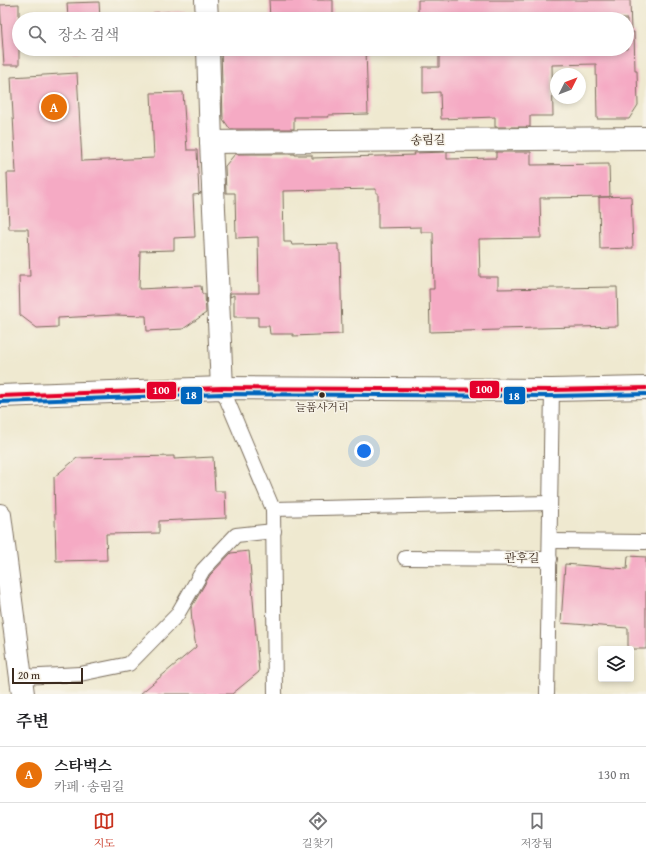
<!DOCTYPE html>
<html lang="ko">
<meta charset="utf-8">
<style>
:root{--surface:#fff;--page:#f2f2f2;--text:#202124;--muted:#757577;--line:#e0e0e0;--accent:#c8321e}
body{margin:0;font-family:"Gentium Book Plus","Noto Serif KR",serif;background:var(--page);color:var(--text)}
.controls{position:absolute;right:12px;bottom:12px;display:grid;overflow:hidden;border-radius:4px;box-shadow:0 2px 6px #0003}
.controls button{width:36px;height:36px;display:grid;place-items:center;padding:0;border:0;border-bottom:1px solid var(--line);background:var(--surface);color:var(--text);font:20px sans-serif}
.compass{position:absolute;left:550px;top:68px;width:36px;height:36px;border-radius:50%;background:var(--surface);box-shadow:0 2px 6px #0003;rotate:48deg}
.scale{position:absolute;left:12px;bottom:10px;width:71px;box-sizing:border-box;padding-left:4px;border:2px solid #3b2a1e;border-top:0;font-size:11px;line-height:14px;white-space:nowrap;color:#3b2a1e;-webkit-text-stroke:3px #f7f3e8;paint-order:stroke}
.you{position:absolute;left:364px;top:451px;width:14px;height:14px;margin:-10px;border:3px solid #fff;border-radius:50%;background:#1a73e8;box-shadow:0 0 0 6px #1a73e833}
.badge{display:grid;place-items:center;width:26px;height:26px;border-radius:50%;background:var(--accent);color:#fff;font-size:13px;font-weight:700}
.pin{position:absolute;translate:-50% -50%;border:2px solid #fff;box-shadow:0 1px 4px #0006}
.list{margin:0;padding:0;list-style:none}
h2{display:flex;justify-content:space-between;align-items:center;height:52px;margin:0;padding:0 16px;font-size:17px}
h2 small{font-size:13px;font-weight:400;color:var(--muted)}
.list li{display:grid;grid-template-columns:26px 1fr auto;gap:12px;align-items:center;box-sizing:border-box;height:56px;padding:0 16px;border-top:1px solid var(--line)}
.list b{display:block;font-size:15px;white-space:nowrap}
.list p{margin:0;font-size:13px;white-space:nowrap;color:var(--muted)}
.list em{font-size:13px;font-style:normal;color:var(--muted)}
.icon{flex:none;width:22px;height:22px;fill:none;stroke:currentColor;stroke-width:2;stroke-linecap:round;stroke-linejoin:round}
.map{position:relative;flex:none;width:646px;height:694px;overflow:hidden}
.search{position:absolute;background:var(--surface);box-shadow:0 2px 6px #0003;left:12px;right:12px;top:12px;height:44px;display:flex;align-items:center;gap:10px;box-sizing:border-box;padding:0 14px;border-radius:22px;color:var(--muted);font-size:15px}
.sheet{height:108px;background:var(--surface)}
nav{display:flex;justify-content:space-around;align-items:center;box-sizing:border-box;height:56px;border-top:1px solid var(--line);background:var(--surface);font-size:11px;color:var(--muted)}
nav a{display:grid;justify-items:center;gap:2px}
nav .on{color:var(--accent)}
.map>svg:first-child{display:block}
.building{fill:#f5aac4}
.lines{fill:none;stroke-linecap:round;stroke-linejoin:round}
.service-casing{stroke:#7a6d5c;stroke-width:16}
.minor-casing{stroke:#7a6d5c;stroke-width:24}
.tertiary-casing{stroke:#7a6d5c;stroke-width:24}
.service{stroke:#fff;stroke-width:14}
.minor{stroke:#fff;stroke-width:22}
.tertiary{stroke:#fff;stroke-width:22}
.bus-1-casing{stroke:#f7f3e8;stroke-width:7}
.bus-2-casing{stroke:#f7f3e8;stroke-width:7}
.bus-1{stroke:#e4002b;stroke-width:4}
.bus-2{stroke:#0065bd;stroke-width:4}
.bus-dot{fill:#3b2a1e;stroke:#f7f3e8;stroke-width:1.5}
.labels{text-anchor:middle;stroke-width:3;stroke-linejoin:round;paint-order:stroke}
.bus-label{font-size:11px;fill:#3b2a1e;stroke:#f7f3e8}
.street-label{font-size:12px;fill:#3b2a1e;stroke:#f7f3e8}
.line-badge{stroke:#f7f3e8;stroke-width:1.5}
.badge-label{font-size:11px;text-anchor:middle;font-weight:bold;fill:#fff}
</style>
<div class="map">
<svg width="646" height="694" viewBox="0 0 646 694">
<rect width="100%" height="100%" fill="#f7f3e8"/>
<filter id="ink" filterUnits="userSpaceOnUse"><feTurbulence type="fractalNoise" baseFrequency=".025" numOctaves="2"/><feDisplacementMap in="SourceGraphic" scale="8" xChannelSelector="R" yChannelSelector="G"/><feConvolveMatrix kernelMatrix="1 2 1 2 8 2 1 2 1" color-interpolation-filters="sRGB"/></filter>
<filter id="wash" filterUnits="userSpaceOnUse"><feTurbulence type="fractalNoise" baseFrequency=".012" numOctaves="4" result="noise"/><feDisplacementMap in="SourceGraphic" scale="16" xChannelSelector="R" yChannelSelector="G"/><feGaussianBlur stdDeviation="0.9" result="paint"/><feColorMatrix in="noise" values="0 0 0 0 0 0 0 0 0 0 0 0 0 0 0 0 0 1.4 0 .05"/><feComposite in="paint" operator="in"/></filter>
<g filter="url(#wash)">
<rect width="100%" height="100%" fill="#efe9d0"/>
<g id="blocks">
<g class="building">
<polygon points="269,0 333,0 333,19 270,19"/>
<polygon points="418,0 630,0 631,32 634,32 635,71 637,71 638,105 629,119 597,119 596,64 552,65 553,116 530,116 530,127 495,127 495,117 441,119 440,92 423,93 423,67 439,67 439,49 627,49 627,19 418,19"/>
<polygon points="99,2 100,19 68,19 67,3"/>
<polygon points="19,4 19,65 4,65 0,5"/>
<polygon points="186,11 187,19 116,19 153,17 153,13"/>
<polygon points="70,49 127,49 70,52"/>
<polygon points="154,49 188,49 188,50 155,52"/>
<polygon points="221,49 366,49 368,114 328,115 329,117 294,117 294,129 230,129 223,119"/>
<polygon points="77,73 82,161 154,158 151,93 183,92 187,150 197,150 199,194 201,192 201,194 193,195 195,237 174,238 174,250 140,251 139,289 201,286 202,294 205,294 206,313 183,329 147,331 146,316 114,315 58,318 58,327 37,328 20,315 19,276 30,276 28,229 9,229 7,173 16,173 11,77"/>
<polygon points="447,152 447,159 496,158 496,152 531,152 531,165 609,164 610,197 540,198 541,238 479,239 480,277 498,277 498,289 617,287 618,326 499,329 499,330 430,332 429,289 434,289 433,232 421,232 421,227 378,228 378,193 376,193 376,189 283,191 284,242 291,242 292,245 338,244 338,250 340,250 342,334 293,336 293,334 270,334 269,326 258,326 258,317 234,317 234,295 230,297 230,293 259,293 258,237 236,238 235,193 226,193 225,166 235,154 295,154 295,155 312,155 312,158 415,155 414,153"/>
<polygon points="631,196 633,248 600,249 599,197"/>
<polygon points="174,456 174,459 213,457 215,491 225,491 226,518 159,521 159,533 106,534 107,560 56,561 54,477 77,458"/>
<polygon points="249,551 259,672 232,694 140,694 196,647 192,623 191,608 210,575 231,553"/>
<polygon points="628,556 646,557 646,649 628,649 628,628 561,623 565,564 627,569"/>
</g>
</g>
</g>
<g filter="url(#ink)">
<use href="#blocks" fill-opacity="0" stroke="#7a6d5c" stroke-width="1"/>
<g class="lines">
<g class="service-casing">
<g id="service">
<polyline points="222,388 273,509 275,694"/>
<polyline points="273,509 550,503"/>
<polyline points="551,541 646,542"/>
<polyline points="405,558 550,559"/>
<polyline points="21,677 80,674 129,664 177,615 203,570 236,535 274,531"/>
<path d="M547 694C549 593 550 491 552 390"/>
</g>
</g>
<g class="minor-casing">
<g id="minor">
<polyline points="206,0 207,19"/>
<polyline points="208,49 211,142 222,388"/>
<polyline points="211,142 646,138"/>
</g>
</g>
<g class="tertiary-casing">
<g id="tertiary">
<polyline points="0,396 222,388 552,390 646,388"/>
<polyline points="0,515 23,694"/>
</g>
</g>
<use href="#service" class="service"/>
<use href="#minor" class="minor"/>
<use href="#tertiary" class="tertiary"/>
<g class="bus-1-casing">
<polyline id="bus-1" points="0,396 222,388 552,390 646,388"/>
</g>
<g class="bus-2-casing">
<polyline id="bus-2" points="0,402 222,394 552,396 646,394"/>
</g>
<use href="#bus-1" class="bus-1"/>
<use href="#bus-2" class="bus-2"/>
</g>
</g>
<circle class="bus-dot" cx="322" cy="395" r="3.5"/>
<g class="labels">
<g class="bus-label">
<text x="322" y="411">늘품사거리</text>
</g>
<g class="street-label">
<text transform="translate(428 140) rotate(-1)" y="4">송림길</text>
<text x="522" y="562">관후길</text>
</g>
</g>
<g class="line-badge">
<rect x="469" y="380" width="31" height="19" rx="4" fill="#e4002b"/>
<rect x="146" y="381" width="31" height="19" rx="4" fill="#e4002b"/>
<rect x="180" y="386" width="23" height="19" rx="4" fill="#0065bd"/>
<rect x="503" y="386" width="23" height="19" rx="4" fill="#0065bd"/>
</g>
<g class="badge-label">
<text x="484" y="393">100</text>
<text x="161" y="394">100</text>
<text x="191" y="399">18</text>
<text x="514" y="400">18</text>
</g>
</svg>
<div class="controls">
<button><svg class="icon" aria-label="layers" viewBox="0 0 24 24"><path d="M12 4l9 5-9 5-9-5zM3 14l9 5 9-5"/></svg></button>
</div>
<svg class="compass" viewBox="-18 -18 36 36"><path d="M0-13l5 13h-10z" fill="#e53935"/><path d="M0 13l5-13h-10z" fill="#757577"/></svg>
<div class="scale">20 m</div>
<div class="you"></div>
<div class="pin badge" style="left:54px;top:107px;background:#e8710a">A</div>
<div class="search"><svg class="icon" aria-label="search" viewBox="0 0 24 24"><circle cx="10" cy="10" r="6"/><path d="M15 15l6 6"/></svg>장소 검색</div>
</div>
<section class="sheet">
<h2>주변<small></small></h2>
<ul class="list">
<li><span class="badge" style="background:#e8710a">A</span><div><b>스타벅스</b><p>카페 · 송림길</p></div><em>130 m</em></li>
</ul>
</section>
<nav>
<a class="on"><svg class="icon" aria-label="map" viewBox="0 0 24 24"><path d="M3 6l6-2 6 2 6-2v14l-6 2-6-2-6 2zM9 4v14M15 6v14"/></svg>지도</a>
<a><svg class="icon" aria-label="directions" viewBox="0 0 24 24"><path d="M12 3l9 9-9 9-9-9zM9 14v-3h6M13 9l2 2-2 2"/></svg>길찾기</a>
<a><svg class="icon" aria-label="saved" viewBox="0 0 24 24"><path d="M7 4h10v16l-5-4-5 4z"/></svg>저장됨</a>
</nav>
